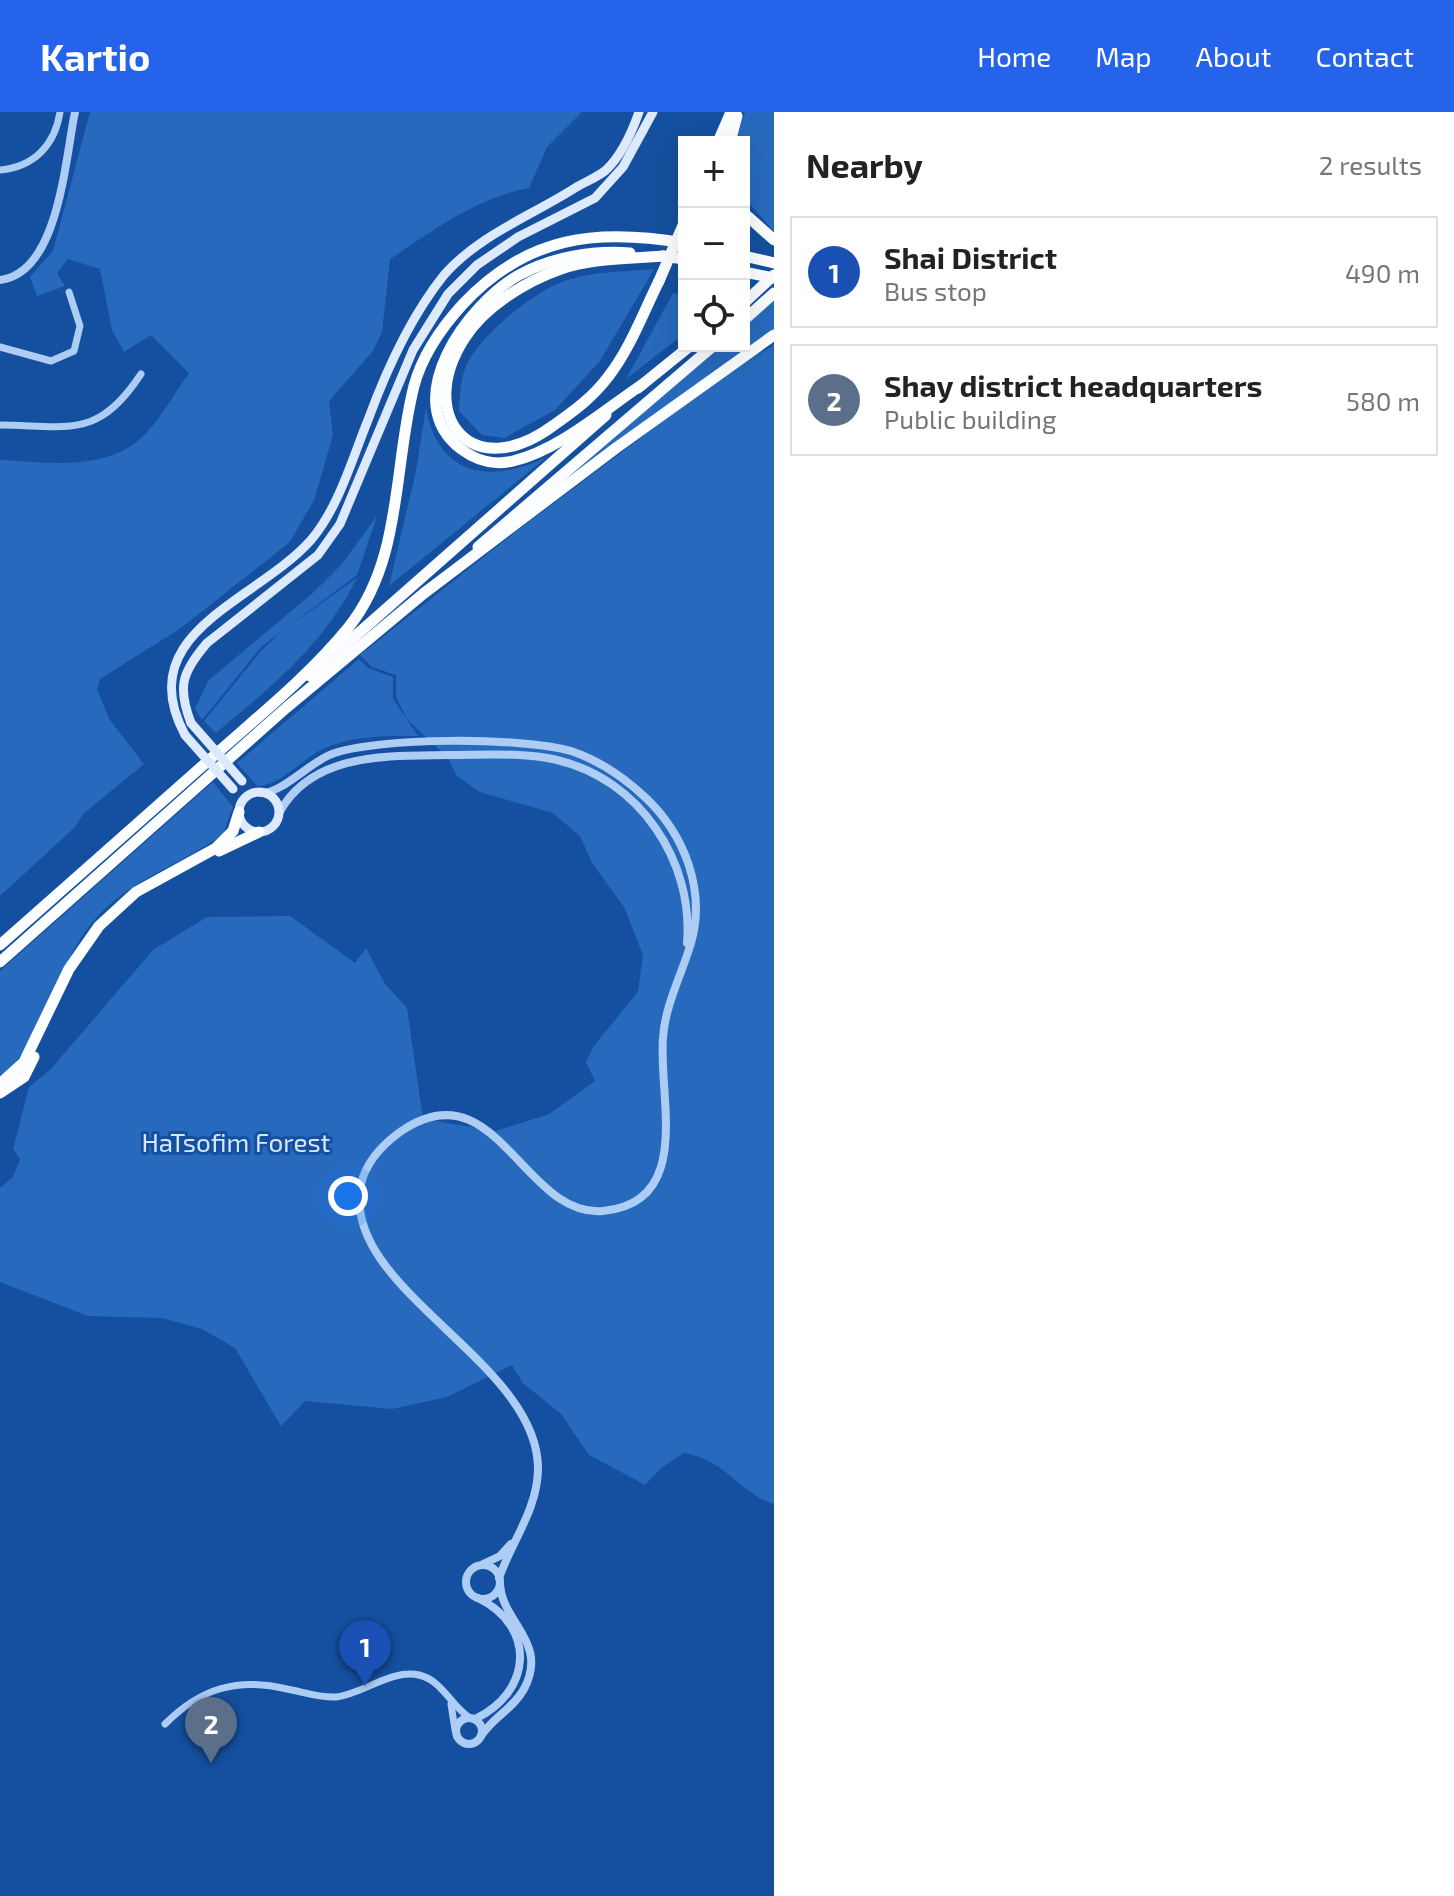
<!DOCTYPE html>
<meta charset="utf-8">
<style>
:root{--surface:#fff;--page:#f2f2f2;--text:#222;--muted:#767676;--line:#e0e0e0;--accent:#2563eb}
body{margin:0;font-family:"Exo 2",sans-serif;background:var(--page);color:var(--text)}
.controls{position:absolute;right:24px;top:24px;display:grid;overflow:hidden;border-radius:0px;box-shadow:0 8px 32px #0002}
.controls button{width:72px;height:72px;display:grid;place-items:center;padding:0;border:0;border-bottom:2px solid var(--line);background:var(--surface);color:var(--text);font:40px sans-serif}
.you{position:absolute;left:348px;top:1084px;width:28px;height:28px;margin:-20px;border:6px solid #fff;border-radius:50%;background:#1a73e8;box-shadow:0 0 0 12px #1a73e833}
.badge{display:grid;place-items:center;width:52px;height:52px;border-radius:50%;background:var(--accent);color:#fff;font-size:26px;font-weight:700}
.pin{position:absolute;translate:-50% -66px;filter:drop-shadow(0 2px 4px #0008)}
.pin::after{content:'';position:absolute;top:42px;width:28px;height:24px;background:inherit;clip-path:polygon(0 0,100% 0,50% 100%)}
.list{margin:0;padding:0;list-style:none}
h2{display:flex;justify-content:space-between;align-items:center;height:104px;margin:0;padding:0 32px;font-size:34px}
h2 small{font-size:26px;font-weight:400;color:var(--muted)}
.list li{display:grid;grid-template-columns:52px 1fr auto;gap:24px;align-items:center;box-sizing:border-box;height:112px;margin:0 16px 16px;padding:0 16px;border:2px solid var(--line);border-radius:0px}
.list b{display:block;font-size:30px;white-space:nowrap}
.list p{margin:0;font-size:26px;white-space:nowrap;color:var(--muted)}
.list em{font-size:26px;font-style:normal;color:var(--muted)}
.icon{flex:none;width:44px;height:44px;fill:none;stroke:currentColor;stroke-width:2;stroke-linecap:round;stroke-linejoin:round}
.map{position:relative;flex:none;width:774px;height:1784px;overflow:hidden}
header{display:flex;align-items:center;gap:48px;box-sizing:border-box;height:112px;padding:0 40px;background:var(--accent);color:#fff}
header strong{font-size:38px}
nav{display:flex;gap:44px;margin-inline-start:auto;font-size:28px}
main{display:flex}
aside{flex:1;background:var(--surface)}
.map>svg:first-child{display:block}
.green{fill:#276abd}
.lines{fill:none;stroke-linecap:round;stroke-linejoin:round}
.minor{stroke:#adcdf4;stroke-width:7}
.tertiary{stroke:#adcdf4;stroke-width:8}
.secondary{stroke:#ddeafd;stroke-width:9}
.primary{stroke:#fafcff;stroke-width:11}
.trunk{stroke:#fcfeff;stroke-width:11}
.secondary-bridge{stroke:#ddeafd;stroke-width:9}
.primary-bridge{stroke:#fafcff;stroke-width:11}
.trunk-bridge{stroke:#fcfeff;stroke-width:11}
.labels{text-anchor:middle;stroke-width:6;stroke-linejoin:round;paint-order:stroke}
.park-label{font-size:26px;fill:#d5e7fd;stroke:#14509f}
</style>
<header>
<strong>Kartio</strong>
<nav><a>Home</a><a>Map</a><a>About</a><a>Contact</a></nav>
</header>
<main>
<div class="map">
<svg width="774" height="1784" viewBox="0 0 774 1784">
<rect width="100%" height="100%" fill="#14509f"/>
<g class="green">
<path d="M90 0H582L547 35 529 76C479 85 432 119 390 147L382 220 373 239 329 289 333 323 314 388 290 430 181 516 100 567 97 577 109 607 144 652 83 702 75 715 0 784V348C45 350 102 360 140 327 159 310 174 282 189 261L151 223 124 240 112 218 100 157 68 147 57 161 65 174 37 184 30 165 53 139Z"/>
<polygon points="745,0 774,0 774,120 744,85 744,30 735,30"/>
<path d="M654 157 600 249 555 298 504 326 482 323 459 299C460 283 460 265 468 250 483 222 532 181 562 170 591 159 624 160 654 157Z"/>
<polygon points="673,181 684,184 684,222 626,267"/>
<polygon points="774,188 774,219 528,398 721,234 744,234 744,214"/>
<path d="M774 233V1392C739 1381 728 1349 684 1341L661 1356 645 1373 640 1370 589 1343 561 1302 523 1271 512 1253 447 1285 392 1297 305 1289 281 1314 235 1236 202 1217 162 1206 88 1204 0 1170V1076L13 1065 20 1047 13 1037 29 975 50 958 153 838 207 805 290 804 355 851 366 836 385 872 407 896 423 1007 496 1019 549 1002 595 969 586 950 593 935 638 880 643 843 624 795 592 751 580 724 553 701 480 680 457 664 448 646 407 607 396 585V563L372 555 360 543 518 418 730 259Z"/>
<path d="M426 296C438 365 491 372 547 345L389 474 416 359Z"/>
<polygon points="377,404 357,463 261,535 202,608 195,597 208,569 315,479 341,453"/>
<path d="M357 466C322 535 274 572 216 621L204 609 262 538 282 519Z"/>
<path d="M359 547 368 556 393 565V587L418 624C386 624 351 623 321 638 301 648 280 674 257 674L237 651Z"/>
<path d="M213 670 233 695 223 722C179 755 128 766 91 812 58 852 39 939 0 964V859Z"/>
</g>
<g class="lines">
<g class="minor">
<path d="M0 58C34 55 55 33 60 0"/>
<polyline points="0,235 51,249 74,239 80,214 69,180"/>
<path d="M0 313C71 314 98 327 141 262"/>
<polyline points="451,1592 455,1618"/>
<path d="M165 1612C201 1576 238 1565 287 1577 303 1580 320 1586 336 1585 363 1582 391 1557 419 1563 442 1568 451 1594 470 1606"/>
</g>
<g class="tertiary">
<path d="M0 168C59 161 65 47 75 0"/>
<path d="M261 681C281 682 310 650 332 642 378 625 523 625 571 639 601 649 625 666 647 687 685 724 706 779 691 831 682 862 665 893 663 926 658 984 694 1091 603 1099 523 1106 496 953 400 1020 382 1033 366 1051 361 1072 339 1177 540 1249 538 1358 537 1398 512 1429 499 1466"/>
<path d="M279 701C312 640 388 644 448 643 484 643 522 640 557 648 639 667 694 749 687 831"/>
<polyline points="483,1452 500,1444 511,1432"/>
<circle cx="483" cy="1470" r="17"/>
<circle cx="469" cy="1619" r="13"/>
<path d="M475 1607C532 1580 537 1515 478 1486"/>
<path d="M481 1624C492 1606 513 1597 524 1577 549 1530 502 1511 500 1472"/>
</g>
<g class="secondary">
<path d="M191 611C177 575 182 560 207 531L318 443 340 412 413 238 448 182 477 153 518 125 595 86 623 55 653 0"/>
<path d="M185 623C130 520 256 490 311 428 339 395 352 347 368 308 386 259 411 204 444 163 479 123 531 104 575 76 585 70 598 65 606 58 622 43 632 20 639 0"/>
<circle cx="259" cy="700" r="20"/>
</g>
<g class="primary">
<polyline points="744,208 774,181"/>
<polyline points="638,276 690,234"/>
<polyline points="478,435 713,234"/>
<polyline points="310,564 606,303"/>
</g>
<g class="trunk">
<polyline points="718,30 731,0"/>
<polyline points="730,30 737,4"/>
<polyline points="744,101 774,128"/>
<path d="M630 141C593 138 552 145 519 163 468 192 397 288 461 337 477 349 493 354 513 349 559 338 604 298 643 272"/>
<polyline points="663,144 684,147"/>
<polyline points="744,144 774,151"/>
<polyline points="744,160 774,166"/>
<path d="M659 169C643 201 630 237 608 265 593 285 574 299 554 313 472 374 415 304 464 227 484 195 526 169 561 157 593 146 630 147 663 144"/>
<polyline points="219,739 259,720"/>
<path d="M0 833C69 772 139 710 208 649 256 606 307 566 348 516 403 448 393 355 414 274 422 244 442 215 463 192 527 124 596 116 684 131"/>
<polyline points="0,850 286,596 423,482 616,336 774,223"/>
<polyline points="0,972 24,950 69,857 99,814 136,780 216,736 233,719 239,700"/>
<polyline points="0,981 24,965 34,945"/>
</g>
<g class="secondary-bridge">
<polyline points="191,611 242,669"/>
<polyline points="185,623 233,677"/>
</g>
<polyline class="primary-bridge" points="744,191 774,163"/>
<polyline class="trunk-bridge" points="659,169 684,111"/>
</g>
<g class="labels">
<g class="park-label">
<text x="236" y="1040">HaTsofim Forest</text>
</g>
</g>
</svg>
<div class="controls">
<button>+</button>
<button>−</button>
<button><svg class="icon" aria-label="locate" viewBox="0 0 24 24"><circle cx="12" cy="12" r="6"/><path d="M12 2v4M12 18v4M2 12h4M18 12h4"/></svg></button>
</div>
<div class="you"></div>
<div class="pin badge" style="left:365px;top:1574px;background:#1a4fb4">1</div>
<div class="pin badge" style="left:211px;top:1651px;background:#5c6f8a">2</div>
</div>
<aside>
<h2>Nearby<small>2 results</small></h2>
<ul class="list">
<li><span class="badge" style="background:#1a4fb4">1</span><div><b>Shai District</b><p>Bus stop</p></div><em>490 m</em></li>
<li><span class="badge" style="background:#5c6f8a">2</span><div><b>Shay district headquarters</b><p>Public building</p></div><em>580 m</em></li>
</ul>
</aside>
</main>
